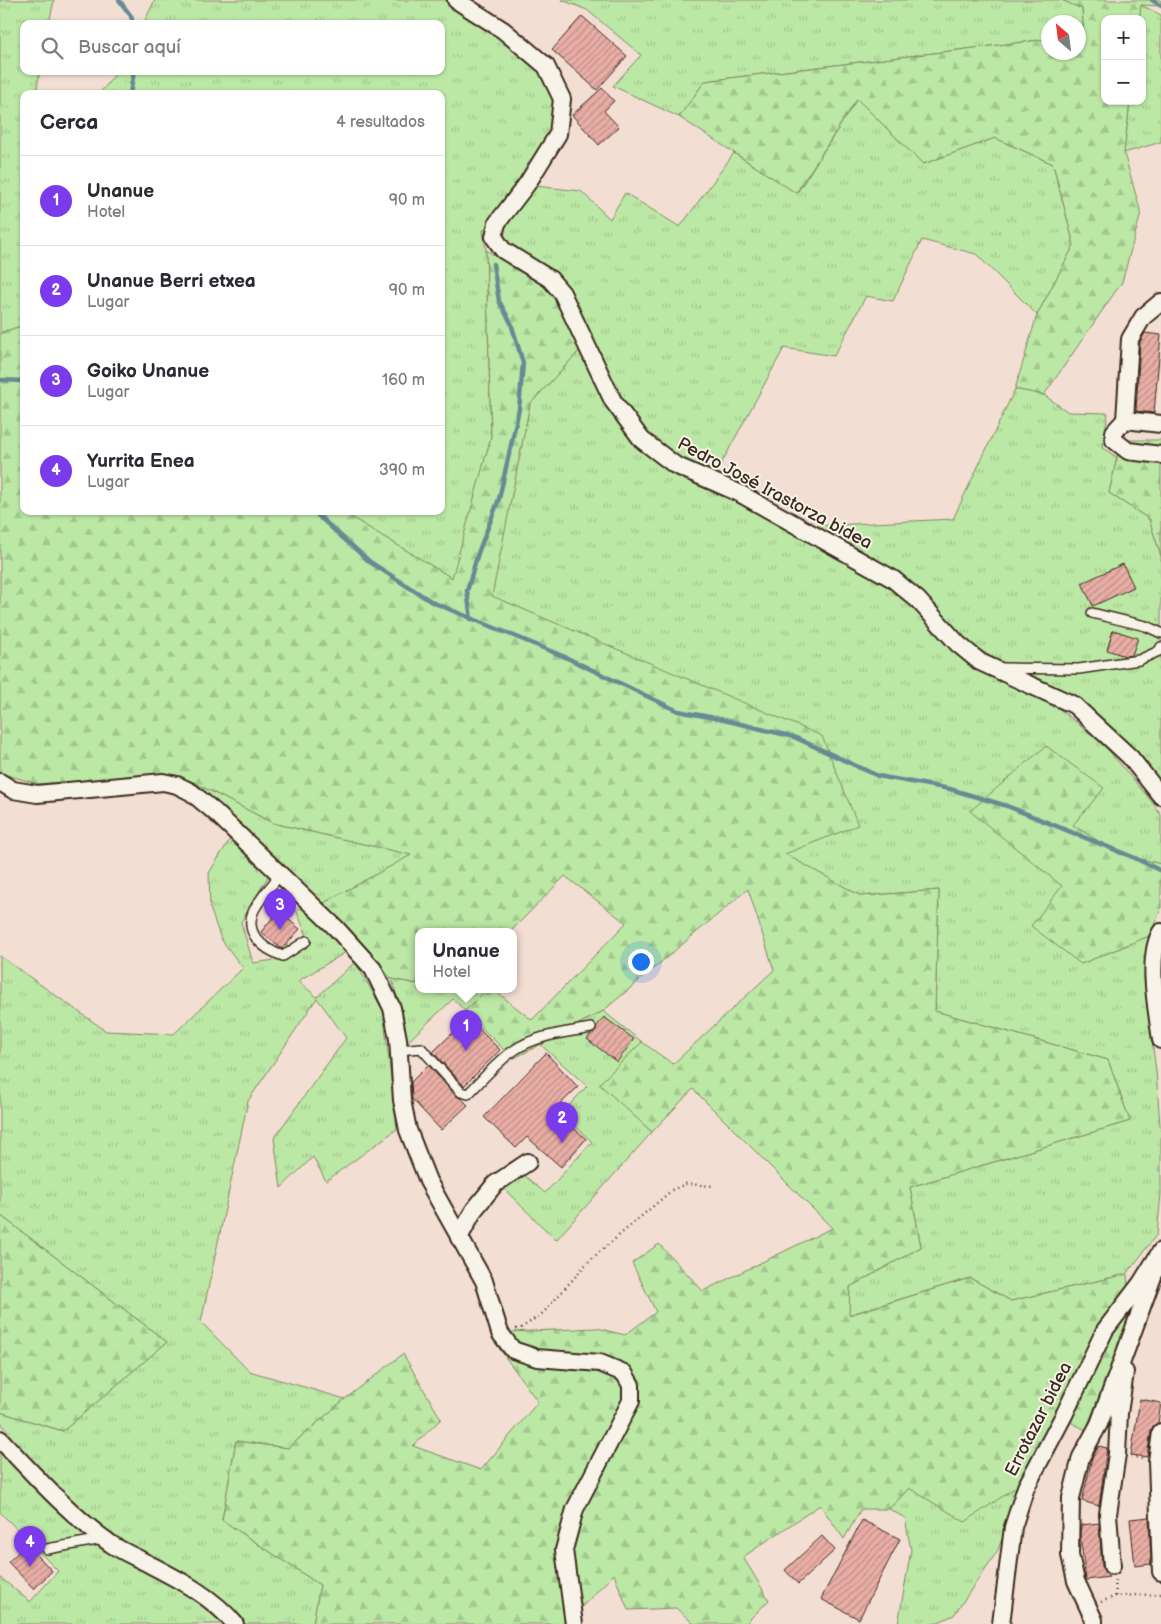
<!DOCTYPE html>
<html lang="es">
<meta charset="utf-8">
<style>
:root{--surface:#fff;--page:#f7f7f7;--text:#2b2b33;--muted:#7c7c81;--line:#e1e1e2;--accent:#7c3aed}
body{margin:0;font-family:"Balsamiq Sans",sans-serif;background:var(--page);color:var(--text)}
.controls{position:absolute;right:15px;top:15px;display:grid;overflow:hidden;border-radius:10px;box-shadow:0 1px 4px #0004}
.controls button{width:45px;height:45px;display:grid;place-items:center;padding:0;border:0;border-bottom:1px solid var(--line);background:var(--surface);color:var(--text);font:25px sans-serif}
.compass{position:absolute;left:1041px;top:15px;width:45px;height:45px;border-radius:50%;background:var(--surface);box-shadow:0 1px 4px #0004;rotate:332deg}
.you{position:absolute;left:640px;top:961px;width:18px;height:18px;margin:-12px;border:4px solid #fff;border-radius:50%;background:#1a73e8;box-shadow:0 0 0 8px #1a73e833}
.badge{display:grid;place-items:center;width:32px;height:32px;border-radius:50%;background:var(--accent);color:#fff;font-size:16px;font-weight:700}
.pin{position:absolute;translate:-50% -41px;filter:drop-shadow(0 1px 2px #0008)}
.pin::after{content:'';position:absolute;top:26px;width:18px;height:15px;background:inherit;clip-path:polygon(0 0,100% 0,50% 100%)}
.popup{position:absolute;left:415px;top:928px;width:102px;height:65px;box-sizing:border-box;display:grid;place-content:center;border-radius:10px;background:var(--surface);filter:drop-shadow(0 1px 4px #0005);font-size:16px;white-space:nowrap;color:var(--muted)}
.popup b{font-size:19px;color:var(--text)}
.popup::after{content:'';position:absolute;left:50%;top:100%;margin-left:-10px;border:10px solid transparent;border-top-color:var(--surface)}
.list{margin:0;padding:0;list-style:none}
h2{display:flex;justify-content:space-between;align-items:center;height:65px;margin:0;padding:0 20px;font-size:21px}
h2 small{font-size:16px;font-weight:400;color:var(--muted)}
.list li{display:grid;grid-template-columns:32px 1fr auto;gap:15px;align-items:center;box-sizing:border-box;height:90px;padding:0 20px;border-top:1px solid var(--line)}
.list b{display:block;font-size:19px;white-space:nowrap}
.list p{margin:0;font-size:16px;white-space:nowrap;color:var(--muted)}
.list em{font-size:16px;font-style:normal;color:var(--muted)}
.icon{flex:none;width:28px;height:28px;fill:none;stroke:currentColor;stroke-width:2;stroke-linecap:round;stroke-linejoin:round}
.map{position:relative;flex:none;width:1161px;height:1624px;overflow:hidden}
.search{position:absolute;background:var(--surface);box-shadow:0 1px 4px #0004;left:20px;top:20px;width:425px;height:55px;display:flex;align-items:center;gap:12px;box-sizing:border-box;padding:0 18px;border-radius:10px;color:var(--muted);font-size:19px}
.panel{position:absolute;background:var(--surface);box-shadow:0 1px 4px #0004;left:20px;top:90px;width:425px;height:425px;border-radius:10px}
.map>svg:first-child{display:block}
.grass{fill:url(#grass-tufts);stroke:#7c8962}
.forest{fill:url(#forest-firs);stroke:#7c8962}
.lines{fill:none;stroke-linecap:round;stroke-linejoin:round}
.stream{stroke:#668b94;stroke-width:4.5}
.building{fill:url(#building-hatch);stroke:#3b2a1e}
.service-casing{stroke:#3b2a1e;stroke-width:12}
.minor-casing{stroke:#3b2a1e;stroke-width:20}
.path{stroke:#3b2a1e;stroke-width:2.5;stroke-dasharray:1 4;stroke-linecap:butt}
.service{stroke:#f7f3e8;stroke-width:9}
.minor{stroke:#f7f3e8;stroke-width:16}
.labels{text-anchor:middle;stroke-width:4;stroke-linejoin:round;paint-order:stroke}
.street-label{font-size:18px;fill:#3b2a1e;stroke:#f7f3e8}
</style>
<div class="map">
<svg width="1161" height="1624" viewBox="0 0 1161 1624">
<defs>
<pattern id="grass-tufts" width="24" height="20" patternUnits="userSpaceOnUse" patternTransform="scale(1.25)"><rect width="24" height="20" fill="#bce8a5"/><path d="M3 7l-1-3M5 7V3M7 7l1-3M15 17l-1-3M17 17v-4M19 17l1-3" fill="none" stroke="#a2c78e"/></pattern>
<pattern id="forest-firs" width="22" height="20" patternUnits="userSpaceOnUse" patternTransform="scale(1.25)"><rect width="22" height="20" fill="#bce8a5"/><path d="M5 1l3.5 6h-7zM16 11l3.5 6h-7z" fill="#a2c78e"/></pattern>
<pattern id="building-hatch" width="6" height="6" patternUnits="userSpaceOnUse" patternTransform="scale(1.25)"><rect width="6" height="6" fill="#e9aea6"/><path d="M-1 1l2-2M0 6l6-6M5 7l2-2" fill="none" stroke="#be8e87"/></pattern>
</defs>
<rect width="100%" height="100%" fill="#f3ded4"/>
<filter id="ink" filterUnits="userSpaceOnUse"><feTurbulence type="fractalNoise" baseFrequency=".02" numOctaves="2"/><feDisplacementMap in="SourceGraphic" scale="10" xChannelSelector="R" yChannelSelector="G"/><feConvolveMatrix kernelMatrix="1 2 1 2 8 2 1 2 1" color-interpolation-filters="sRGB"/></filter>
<g filter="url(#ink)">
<g class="grass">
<polygon points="0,0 54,0 49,24 24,24 24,71 40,71 36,94 24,94 24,325 0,333"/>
<polygon points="155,0 447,0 540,67 555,94 554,124 522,180 483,231 486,250 491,437 453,579 341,511 441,511 441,94 99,94 118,71 441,71 441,24 143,24"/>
<polygon points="562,0 1062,0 1082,9 1084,34 1079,35 1078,22 1048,22 1048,39 705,81 679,117 613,86 641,55 587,10"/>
<polygon points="1141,5 1161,15 1161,142 1124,153 1130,101 1142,101 1142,19 1139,19"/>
<polygon points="857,99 923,164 995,138 1053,164 1074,245 1037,315 976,254 922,240 893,301 866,296 834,356 784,348 714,477 667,453 649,436 627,407 604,368 570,292 511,248 504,238 504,223 535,186 581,191 610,219 625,193 680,227 734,153 797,193"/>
<polygon points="580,350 603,398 631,439 657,462 738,499 894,590 959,653 993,677 1052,703 1104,745 1148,797 1161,815 1161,864 1119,854 1072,825 1047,746 1062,886 1081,964 1149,936 1144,978 1156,1071 1161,1138 1161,1194 1157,1234 1127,1274 1011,1301 970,1278 848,1315 850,1287 921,1247 910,1187 1130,1121 1108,1060 935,1011 939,890 861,896 784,854 491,596 530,404"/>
<polygon points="1015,389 1044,395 1068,412 1108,413 1102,448 1117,457 1109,493 1149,519 1161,556 1161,785 1121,739 1015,670 968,643 813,526 953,519"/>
<polygon points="191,781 273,823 412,855 320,905"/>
<polygon points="230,839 269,875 241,922 253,963 289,958 310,943 296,910 304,906 346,952 298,981 317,997 355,962 383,1010 397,1129 326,1181 313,1157 281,1188 274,1138 346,1038 317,998 248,1101 201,1322 249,1371 345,1399 288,1448 236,1441 222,1520 320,1585 313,1624 241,1624 87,1519 15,1442 0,1421 0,1412 63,1431 167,1342 0,1215 0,956 106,1031 174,1034 243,968 221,939 210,908 209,873"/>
<polygon points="392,979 418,984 418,990 452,991 486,990 465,1011 453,999 405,1044 401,1011"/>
<polygon points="603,1011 642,1042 600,1084 652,1132 556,1240 497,1182 513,1166 545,1193 592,1142 562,1113 587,1086 541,1045"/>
<polygon points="0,1448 100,1546 176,1586 217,1615 224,1624 0,1624 0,1577 30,1602 58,1571 0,1512"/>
<polygon points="1022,1483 998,1550 954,1615 934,1624 898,1624 911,1550 905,1518 889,1509 909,1488"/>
</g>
<g class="forest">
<polygon points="1062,0 1161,0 1161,6 1141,5 1139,19 1105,19 1105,101 1130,101 1124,153 1141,213 1122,282 1044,395 1015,389 1037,315 1074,245 1053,164 995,138 923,164 857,99 796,193 679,117 705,81 1048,39 1048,52 1078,52 1079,35 1084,34 1082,9"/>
<polygon points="486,250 551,289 580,350 530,404 492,596 822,736 858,825 785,854 861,896 939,890 935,1011 1108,1060 1130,1121 910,1187 921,1247 850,1287 849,1315 970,1278 1011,1301 1127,1274 1130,1317 1086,1430 1054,1414 1022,1483 965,1522 909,1488 889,1509 861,1509 844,1539 820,1505 743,1557 769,1600 745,1624 694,1624 676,1608 628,1610 614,1574 565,1624 313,1624 320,1585 222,1520 236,1441 288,1448 345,1399 403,1354 441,1419 413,1446 481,1470 538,1402 493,1340 511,1332 597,1328 625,1335 656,1312 632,1263 659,1244 703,1291 832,1228 693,1089 652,1132 599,1084 642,1042 673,1064 774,970 748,889 603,1011 513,1059 465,1011 486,990 494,990 532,1020 626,923 565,876 510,932 418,932 418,984 392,979 320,905 411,855 273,823 191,781 170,774 38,784 0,773 0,333 24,325 24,511 341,511 452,578 491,437"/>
<polygon points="1121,440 1161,440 1161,556 1149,519 1109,493"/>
<polygon points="1046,746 1104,788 1073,825 1119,854 1161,864 1161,909 1149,936 1081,964 1031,926 1062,886 970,811"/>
<polygon points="0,1215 167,1342 63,1431 0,1412"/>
</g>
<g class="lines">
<g class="stream">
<polyline points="119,0 131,16 133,24"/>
<polyline points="1152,0 1161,6"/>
<polyline points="130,94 134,71"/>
<polyline points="0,380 24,381"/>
<polyline points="313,511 370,562 432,602 565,657 678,711 720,719 794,737 878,776 950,789 1007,806 1135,858 1161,871"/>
<polyline points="471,619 467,591 478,553 499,499 519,409 523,363 511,323 499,301 493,264"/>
</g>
</g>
<g class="building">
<polygon points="582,16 627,56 597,90 552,50"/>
<polygon points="602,88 614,101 604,111 619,127 599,145 572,115"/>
<polygon points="1145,333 1161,335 1154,413 1136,411 1140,342"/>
<polygon points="1123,564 1134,587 1093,606 1082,583"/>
<polygon points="1113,630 1138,638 1132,655 1125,656 1107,650"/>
<polygon points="278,911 300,929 282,949 261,932"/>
<polygon points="604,1017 634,1039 617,1062 587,1039 591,1034 595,1032 597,1026"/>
<polygon points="468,1018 500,1050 464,1086 433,1052"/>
<polygon points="546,1053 578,1087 554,1110 586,1139 561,1167 527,1137 516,1148 484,1117"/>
<polygon points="428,1065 456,1096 462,1099 468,1105 441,1130 412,1099 411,1082"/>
<polygon points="1140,1399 1161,1403 1158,1423 1153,1426 1151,1431 1147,1457 1131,1455"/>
<polygon points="1099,1446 1107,1448 1099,1506 1082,1501 1092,1458"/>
<polygon points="1149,1517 1151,1564 1135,1566 1130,1519"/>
<polygon points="862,1520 900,1539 859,1619 821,1599"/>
<polygon points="1099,1523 1102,1567 1104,1571 1109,1577 1086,1580 1080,1535 1081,1525"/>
<polygon points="822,1536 835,1550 798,1584 785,1570"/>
<polygon points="27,1544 52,1571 34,1589 8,1562"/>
</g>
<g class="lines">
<g class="service-casing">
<g id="service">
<polyline points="1092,613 1146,626 1161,633"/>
<polyline points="1000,668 1079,669 1139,660 1159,651 1161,647"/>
<path d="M280 875C271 886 261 897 254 910 243 933 263 949 283 956L306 941"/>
<path d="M398 1050 421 1048 461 1092 468 1094C482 1080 497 1062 513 1051 535 1035 565 1033 591 1028"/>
<polyline points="47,1549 103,1539"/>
</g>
</g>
<g class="minor-casing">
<g id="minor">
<polyline points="456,0 503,30 546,66 562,99 558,134 527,184 497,223 494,237 503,250 550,279 562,293 613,401 642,440 675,465 739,493 893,579 918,600 958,644 980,662 1074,705 1130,757 1161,796"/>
<polyline points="1125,420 1130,339 1143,317 1161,302"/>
<polyline points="1161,424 1125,420 1114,432 1114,440 1128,451 1161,455"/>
<polyline points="0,782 13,790 37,794 163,782 177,785 191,792 216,813 336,928 373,969 392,1008 398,1039 402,1100 408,1130 428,1181 484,1281 500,1333 513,1350 537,1358 600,1363 624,1373 631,1385 631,1401 575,1509 564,1550 574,1624"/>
<path d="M1161 932C1146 958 1157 1011 1161 1040"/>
<polyline points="459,1238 474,1210 495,1184 528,1162"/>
<polyline points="1161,1432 1157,1461 1161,1572"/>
<path d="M0 1439C35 1476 69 1514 111 1544 120 1550 131 1555 141 1560 175 1578 210 1594 235 1624"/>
<polyline points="1112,1566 1108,1514 1117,1454 1119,1413 1125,1372"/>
<polyline points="1001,1624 1013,1527 1026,1487 1064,1415 1105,1330 1141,1283 1161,1251"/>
<polyline points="1094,1624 1094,1620 1076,1581 1070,1555 1071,1498 1081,1457 1099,1424 1155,1271"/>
</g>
</g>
<g class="path">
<polyline points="516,1329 521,1328 543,1313 589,1261 672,1190 686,1184 714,1186"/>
<polyline points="1131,1456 1143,1459"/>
<polyline points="1115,1580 1116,1596"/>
<polyline points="1101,1602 1116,1596 1161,1594"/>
</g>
<use href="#service" class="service"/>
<use href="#minor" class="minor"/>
</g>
</g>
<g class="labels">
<g class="street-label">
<text transform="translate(775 493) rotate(28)" y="6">Pedro José Irastorza bidea</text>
<text transform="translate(1038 1419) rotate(-63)" y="6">Errotazar bidea</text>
</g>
</g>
</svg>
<div class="controls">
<button>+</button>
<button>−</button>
</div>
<svg class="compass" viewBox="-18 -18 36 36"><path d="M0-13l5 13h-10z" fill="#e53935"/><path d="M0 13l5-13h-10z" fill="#7c7c81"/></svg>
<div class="you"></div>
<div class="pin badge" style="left:466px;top:1051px">1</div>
<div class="popup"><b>Unanue</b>Hotel</div>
<div class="pin badge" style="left:562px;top:1143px">2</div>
<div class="pin badge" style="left:280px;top:930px">3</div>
<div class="pin badge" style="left:30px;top:1567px">4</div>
<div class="search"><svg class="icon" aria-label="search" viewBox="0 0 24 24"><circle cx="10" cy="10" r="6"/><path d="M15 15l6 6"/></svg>Buscar aquí</div>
<section class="panel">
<h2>Cerca<small>4 resultados</small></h2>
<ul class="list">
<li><span class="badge">1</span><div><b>Unanue</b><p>Hotel</p></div><em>90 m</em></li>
<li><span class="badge">2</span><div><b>Unanue Berri etxea</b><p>Lugar</p></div><em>90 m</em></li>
<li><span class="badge">3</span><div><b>Goiko Unanue</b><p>Lugar</p></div><em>160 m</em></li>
<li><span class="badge">4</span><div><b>Yurrita Enea</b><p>Lugar</p></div><em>390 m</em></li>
</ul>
</section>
</div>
